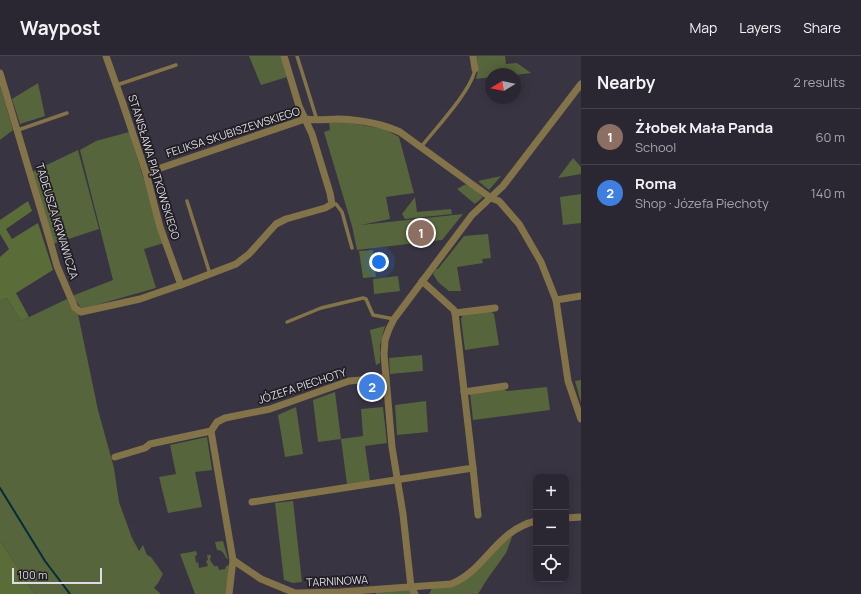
<!DOCTYPE html>
<meta charset="utf-8">
<style>
:root{--surface:#2b2732;--page:#37333e;--text:#f1f3f6;--muted:#a6a5ac;--line:#47444d;--accent:#d93025}
body{margin:0;font-family:Manrope,sans-serif;background:var(--page);color:var(--text)}
.controls{position:absolute;right:12px;bottom:12px;display:grid;overflow:hidden;border-radius:8px;box-shadow:0 2px 10px #0003}
.controls button{width:36px;height:36px;display:grid;place-items:center;padding:0;border:0;border-bottom:1px solid var(--line);background:var(--surface);color:var(--text);font:20px sans-serif}
.compass{position:absolute;left:485px;top:12px;width:36px;height:36px;border-radius:50%;background:var(--surface);box-shadow:0 2px 10px #0003;rotate:260deg}
.scale{position:absolute;left:12px;bottom:10px;width:90px;box-sizing:border-box;padding-left:4px;border:2px solid #dedbe4;border-top:0;font-size:11px;line-height:14px;white-space:nowrap;color:#dedbe4;-webkit-text-stroke:3px #201d23;paint-order:stroke}
.you{position:absolute;left:379px;top:206px;width:14px;height:14px;margin:-10px;border:3px solid #fff;border-radius:50%;background:#1a73e8;box-shadow:0 0 0 6px #1a73e833}
.badge{display:grid;place-items:center;width:26px;height:26px;border-radius:50%;background:var(--accent);color:#fff;font-size:13px;font-weight:700}
.pin{position:absolute;translate:-50% -50%;border:2px solid #fff;box-shadow:0 1px 4px #0006}
.list{margin:0;padding:0;list-style:none}
h2{display:flex;justify-content:space-between;align-items:center;height:52px;margin:0;padding:0 16px;font-size:17px}
h2 small{font-size:13px;font-weight:400;color:var(--muted)}
.list li{display:grid;grid-template-columns:26px 1fr auto;gap:12px;align-items:center;box-sizing:border-box;height:56px;padding:0 16px;border-top:1px solid var(--line)}
.list b{display:block;font-size:15px;white-space:nowrap}
.list p{margin:0;font-size:13px;white-space:nowrap;color:var(--muted)}
.list em{font-size:13px;font-style:normal;color:var(--muted)}
.icon{flex:none;width:22px;height:22px;fill:none;stroke:currentColor;stroke-width:2;stroke-linecap:round;stroke-linejoin:round}
.map{position:relative;flex:none;width:581px;height:538px;overflow:hidden}
header{display:flex;align-items:center;gap:24px;box-sizing:border-box;height:56px;padding:0 20px;background:var(--surface);border-bottom:1px solid var(--line)}
header strong{font-size:19px}
nav{display:flex;gap:22px;margin-inline-start:auto;font-size:14px}
main{display:flex}
aside{flex:1;background:var(--surface)}
.map>svg:first-child{display:block}
.green{fill:#56653b}
.forest{fill:#5a6c37}
.lines{fill:none;stroke-linecap:round;stroke-linejoin:round}
.stream{stroke:#032d38;stroke-width:2}
.lane{stroke:#837348;stroke-width:3.5}
.street{stroke:#837348;stroke-width:7}
.labels{text-anchor:middle;stroke-width:3.5;stroke-linejoin:round;paint-order:stroke}
.street-label{font-size:11px;fill:#dedbe4;stroke:#201d23}
</style>
<header>
<strong>Waypost</strong>
<nav><a>Map</a><a>Layers</a><a>Share</a></nav>
</header>
<main>
<div class="map">
<svg width="581" height="538" viewBox="0 0 581 538">
<rect width="100%" height="100%" fill="#393442"/>
<g class="green">
<polygon points="249,0 281,0 287,21 261,29"/>
<polygon points="477,0 505,0 506,8 517,7 531,17 515,19 491,18 491,21 476,23 478,14"/>
<polygon points="38,27 45,60 20,68 12,43"/>
<polygon points="0,29 13,74 0,84"/>
<polygon points="344,66 385,73 399,81 414,137 386,141 390,163 361,169 463,158 442,184 357,194 352,170 324,76 330,74 329,67"/>
<polygon points="129,76 164,187 144,193 156,232 82,253 72,240 113,224 80,94 96,85"/>
<polygon points="78,94 99,173 53,188 32,116"/>
<polygon points="573,102 581,111 581,118 558,122"/>
<polygon points="501,120 489,134 478,125"/>
<polygon points="468,128 483,141 475,148 457,133 464,129"/>
<polygon points="581,138 581,167 563,169 560,141"/>
<polygon points="415,141 417,156 451,153 452,158 405,163 402,158"/>
<polygon points="488,178 491,202 482,203 483,207 457,211 461,235 449,235 438,226 433,218 436,213 438,213 464,180"/>
<polygon points="373,194 376,221 363,222 359,195"/>
<polygon points="398,220 400,235 374,238 373,223"/>
<polygon points="7,242 21,265 67,243 73,255 78,258 98,354 114,412 119,446 132,482 139,495 143,489 147,499 151,501 163,518 158,527 154,532 161,538 35,538 0,485 0,245"/>
<polygon points="490,255 494,258 499,289 465,294 461,263 463,259"/>
<polygon points="385,270 380,289 380,307 376,309 370,274"/>
<polygon points="422,299 423,315 390,318 389,302"/>
<polygon points="581,324 581,347 575,325"/>
<polygon points="547,331 550,354 473,364 470,337 503,333 507,335"/>
<polygon points="335,336 341,383 363,380 361,353 383,351 387,387 365,390 370,425 347,428 341,383 318,386 313,344"/>
<polygon points="426,345 428,376 397,379 395,349"/>
<polygon points="296,351 303,398 285,401 278,359"/>
<polygon points="207,381 212,414 195,416 202,451 168,457 159,421 176,418 170,389"/>
<polygon points="293,445 302,526 293,527 284,524 275,447"/>
<polygon points="510,479 512,481 506,497 488,522 478,538 429,538 433,530 451,529"/>
<path d="M223 485 228 503 226 502C224 497 222 494 217 494L215 486Z"/>
<polygon points="196,495 197,499 195,500 196,507 198,506 199,512 208,510 206,505 208,504 207,499 211,499 210,504 214,510 218,510 219,514 225,513 226,510 229,509 227,538 195,538 180,498"/>
<polygon points="410,533 411,538 376,538 376,536"/>
</g>
<g class="forest">
<polygon points="28,145 32,155 6,173 12,183 38,167 53,214 16,237 29,261 21,265 7,242 0,245 0,201 9,193 0,178 0,164"/>
<polygon points="0,485 35,538 0,538"/>
</g>
<g class="lines">
<polyline class="stream" points="0,432 45,505 70,538"/>
<g class="lane">
<polyline points="297,0 317,64"/>
<polyline points="117,29 176,9"/>
<polyline points="18,74 67,57"/>
<path d="M421 91C436 72 472 34 475 13"/>
<polyline points="187,145 210,218"/>
<polyline points="332,148 336,148 342,156 352,192"/>
<polyline points="287,266 321,252 363,242 366,243 373,259 394,263"/>
</g>
<g class="street">
<polyline points="106,0 123,48 146,117 160,171 181,229"/>
<polyline points="473,0 475,13"/>
<polyline points="0,17 50,185 57,210 75,252 81,256 140,243 189,226 236,208 249,198 276,168 286,163 325,152 332,148 330,137 312,78 299,50 284,0"/>
<path d="M146 117 305 63C318 65 327 63 339 63 360 64 381 67 400 76L491 142 499 145 519 168 541 206 556 244 568 325 581 363"/>
<polyline points="556,244 581,240"/>
<polyline points="455,257 495,252"/>
<polyline points="464,336 505,330"/>
<path d="M211 375 233 504 261 523 295 537 340 536 451 528C485 515 496 474 536 465"/>
<polyline points="115,401 145,392 150,388 211,375 217,366 225,362 270,353 349,325 385,322"/>
<polyline points="473,412 478,459"/>
<polyline points="252,446 473,412 455,257 454,254 422,225"/>
<polyline points="566,462 581,461"/>
<polyline points="229,538 233,504"/>
<polyline points="415,538 411,531 403,458 392,391 384,298 385,284 389,273 394,263 472,159 503,130 581,28"/>
</g>
</g>
<g class="labels">
<g class="street-label">
<text transform="translate(233 76) rotate(-18)" y="4">FELIKSA SKUBISZEWSKIEGO</text>
<text transform="translate(154 111) rotate(73)" y="4">STANISŁAWA PIĄTKOWSKIEGO</text>
<text transform="translate(57 165) rotate(73)" y="4">TADEUSZA KRWAWICZA</text>
<text transform="translate(302 330) rotate(-18)" y="4">JÓZEFA PIECHOTY</text>
<text transform="translate(337 525) rotate(-3)" y="4">TARNINOWA</text>
</g>
</g>
</svg>
<div class="controls">
<button>+</button>
<button>−</button>
<button><svg class="icon" aria-label="locate" viewBox="0 0 24 24"><circle cx="12" cy="12" r="6"/><path d="M12 2v4M12 18v4M2 12h4M18 12h4"/></svg></button>
</div>
<svg class="compass" viewBox="-18 -18 36 36"><path d="M0-13l5 13h-10z" fill="#e53935"/><path d="M0 13l5-13h-10z" fill="#a6a5ac"/></svg>
<div class="scale">100 m</div>
<div class="you"></div>
<div class="pin badge" style="left:421px;top:177px;background:#8d6e63">1</div>
<div class="pin badge" style="left:372px;top:331px;background:#3f7fe0">2</div>
</div>
<aside>
<h2>Nearby<small>2 results</small></h2>
<ul class="list">
<li><span class="badge" style="background:#8d6e63">1</span><div><b>Żłobek Mała Panda</b><p>School</p></div><em>60 m</em></li>
<li><span class="badge" style="background:#3f7fe0">2</span><div><b>Roma</b><p>Shop · Józefa Piechoty</p></div><em>140 m</em></li>
</ul>
</aside>
</main>
